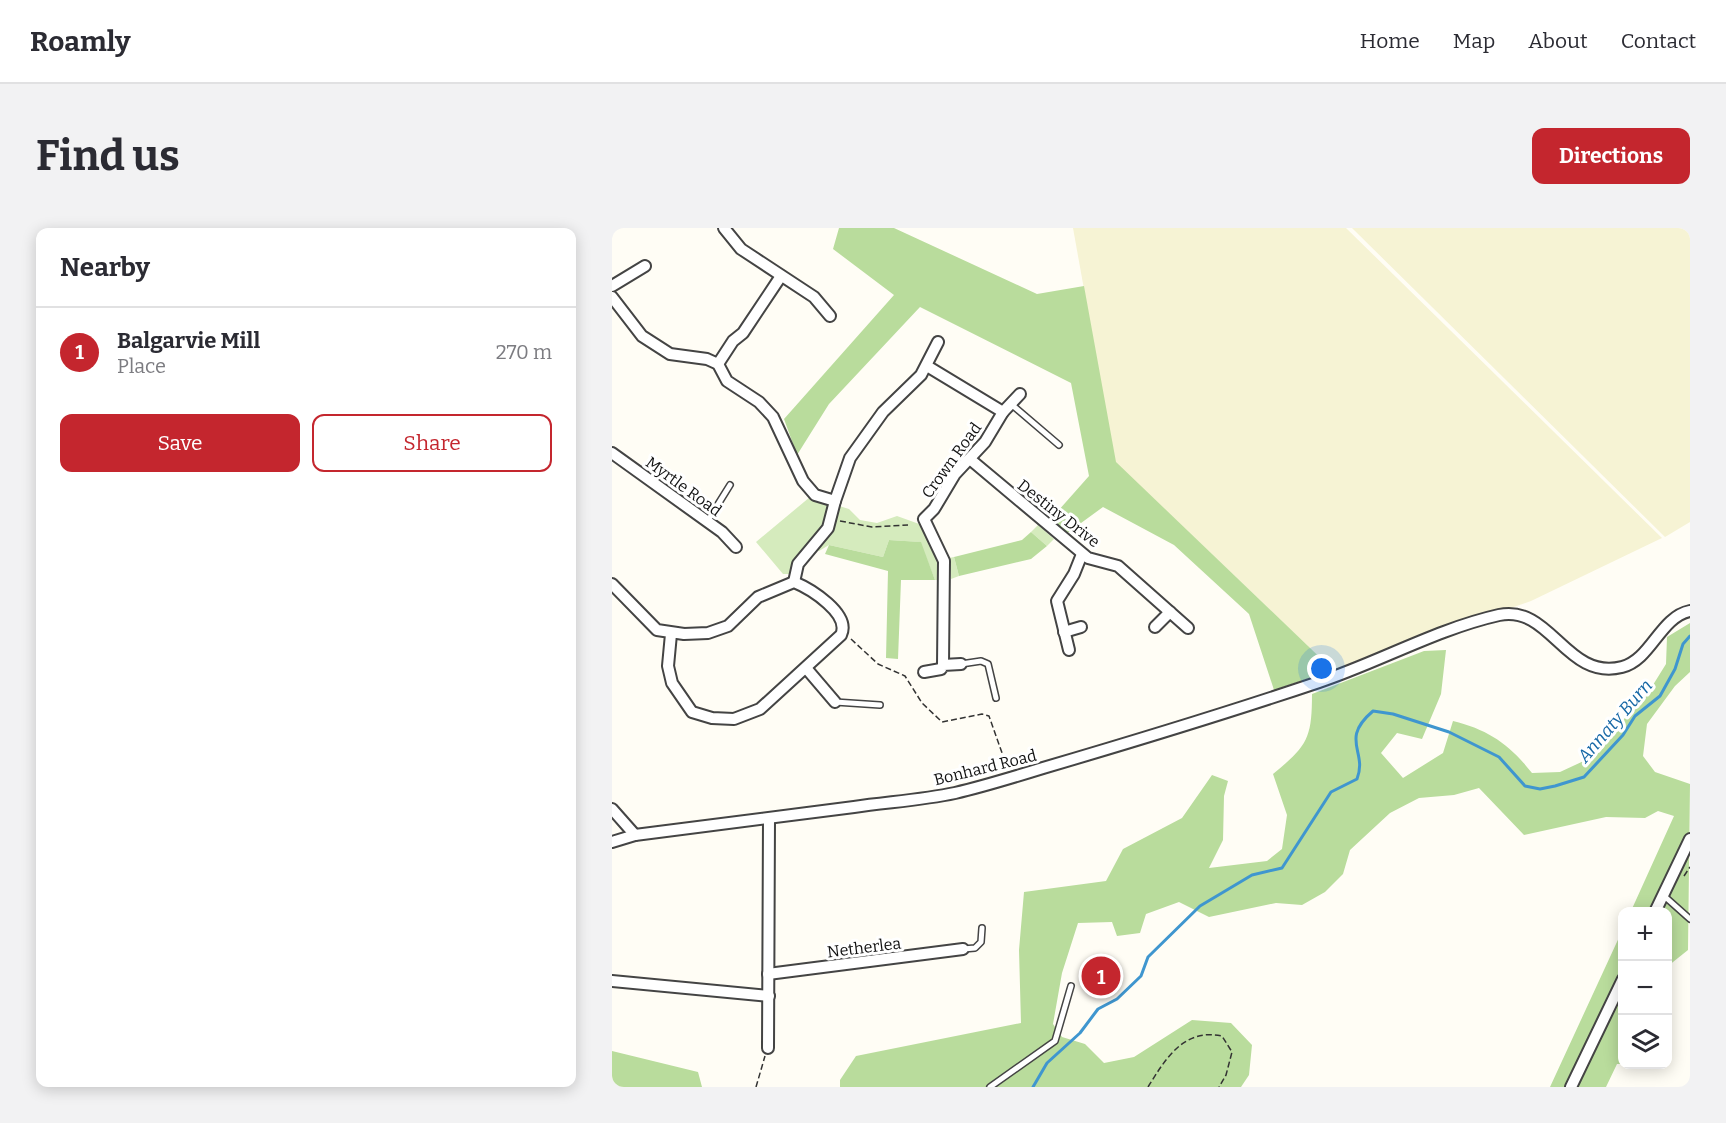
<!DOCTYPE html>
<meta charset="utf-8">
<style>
:root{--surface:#fff;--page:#f2f2f3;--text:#2b2b33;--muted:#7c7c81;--line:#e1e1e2;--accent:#c4262e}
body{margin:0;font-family:Bitter,serif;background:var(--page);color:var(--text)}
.controls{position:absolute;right:18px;bottom:18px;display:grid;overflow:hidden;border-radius:12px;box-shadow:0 3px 15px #0003}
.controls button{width:54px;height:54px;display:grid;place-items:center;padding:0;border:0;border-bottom:2px solid var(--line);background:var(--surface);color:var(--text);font:30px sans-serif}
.you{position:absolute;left:710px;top:441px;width:21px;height:21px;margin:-15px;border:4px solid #fff;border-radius:50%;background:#1a73e8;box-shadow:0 0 0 9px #1a73e833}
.badge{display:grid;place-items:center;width:39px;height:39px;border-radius:50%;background:var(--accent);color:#fff;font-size:20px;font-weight:700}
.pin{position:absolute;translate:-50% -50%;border:3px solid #fff;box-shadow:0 2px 6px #0006}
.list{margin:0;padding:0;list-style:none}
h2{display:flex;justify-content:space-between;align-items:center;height:78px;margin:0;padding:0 24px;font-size:26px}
h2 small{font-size:20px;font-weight:400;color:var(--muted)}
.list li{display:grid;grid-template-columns:39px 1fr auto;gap:18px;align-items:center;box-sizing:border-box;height:90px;padding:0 24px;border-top:2px solid var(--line)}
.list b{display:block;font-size:22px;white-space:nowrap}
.list p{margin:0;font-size:20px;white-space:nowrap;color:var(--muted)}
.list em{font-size:20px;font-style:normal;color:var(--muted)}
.actions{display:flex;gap:12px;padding:18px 24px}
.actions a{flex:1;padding:14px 0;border:2px solid var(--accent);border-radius:12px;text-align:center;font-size:21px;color:var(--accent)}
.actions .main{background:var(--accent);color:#fff}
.icon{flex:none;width:33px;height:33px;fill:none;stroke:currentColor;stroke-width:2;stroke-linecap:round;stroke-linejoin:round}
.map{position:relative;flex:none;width:1078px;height:859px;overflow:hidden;border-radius:12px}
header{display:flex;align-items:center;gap:36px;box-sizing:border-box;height:84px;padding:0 30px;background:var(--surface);border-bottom:2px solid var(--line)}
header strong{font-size:28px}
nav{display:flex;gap:33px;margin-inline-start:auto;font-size:21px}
.intro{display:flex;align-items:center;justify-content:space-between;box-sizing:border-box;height:144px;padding:0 36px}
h1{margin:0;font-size:42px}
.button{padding:15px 27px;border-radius:12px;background:var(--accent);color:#fff;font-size:21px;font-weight:700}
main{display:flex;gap:36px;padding:0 36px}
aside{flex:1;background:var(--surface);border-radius:12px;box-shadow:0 3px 15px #0003}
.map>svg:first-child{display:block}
.farmland{fill:#f6f3d4}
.green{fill:#d5ebbd}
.forest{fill:#b9dc9c}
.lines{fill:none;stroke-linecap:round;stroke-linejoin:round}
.stream{stroke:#3f96cf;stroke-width:3}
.lane-casing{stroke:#444;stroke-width:8}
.street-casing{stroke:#444;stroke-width:14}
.path{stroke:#333;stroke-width:1.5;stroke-dasharray:6 3;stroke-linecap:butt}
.lane{stroke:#fff;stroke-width:5}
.street{stroke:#fff;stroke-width:10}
.labels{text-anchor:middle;stroke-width:6;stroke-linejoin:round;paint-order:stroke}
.street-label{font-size:16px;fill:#111;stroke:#fff}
.water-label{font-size:18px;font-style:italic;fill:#1768a6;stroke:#fff}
</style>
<header>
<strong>Roamly</strong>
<nav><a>Home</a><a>Map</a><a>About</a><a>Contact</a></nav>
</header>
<div class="intro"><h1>Find us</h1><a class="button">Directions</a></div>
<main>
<aside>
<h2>Nearby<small></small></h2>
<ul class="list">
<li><span class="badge">1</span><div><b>Balgarvie Mill</b><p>Place</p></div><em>270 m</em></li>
</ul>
<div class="actions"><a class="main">Save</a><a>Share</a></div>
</aside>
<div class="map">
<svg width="1078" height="859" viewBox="0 0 1078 859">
<rect width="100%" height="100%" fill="#fffdf5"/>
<g class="farmland">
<polygon points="461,0 734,0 1050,310 919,373 721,442 503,234"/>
<polygon points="740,0 1078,0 1078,294 1053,309"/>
</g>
<g class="green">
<polygon points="198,269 237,281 248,292 265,295 285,288 310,297 325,334 329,352 323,352 308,314 277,312 271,329 217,317 207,323 194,318 185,328 179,346 171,346 144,314"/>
<polygon points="426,297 442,311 435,318 419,304"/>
<polygon points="342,329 347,348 339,351 337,330"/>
</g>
<g class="forest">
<polygon points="227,0 282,0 425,66 472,58 504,234 721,442 662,462 637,386 562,317 491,279 454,306 438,292 477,248 459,155 308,79 217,176 185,227 172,191 282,67 221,21"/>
<polygon points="419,304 435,318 419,331 347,348 342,329 410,312"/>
<polygon points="277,312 309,314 323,352 289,352 286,431 274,430 276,343 213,326 217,317 271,329"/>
<path d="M1078 395V444L1063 458 1035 496 1031 528 1043 544 1078 556 1076 722 1056 738V684L1019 683 1062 588 1046 583 1033 590 994 589 912 607 867 560 842 567 807 570 778 585 738 622 731 646 713 664 690 677 664 675 597 689 567 674 534 686 528 705 505 708 500 694 466 695 450 745 441 796 450 809 473 816 492 835 522 829 580 792 619 795 640 817 637 847 629 859H228V852L244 828 409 795 407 722 412 664 494 653 511 621 570 590 600 547 616 553 612 568 611 612 597 640 655 633 670 621 675 587 661 546C695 518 700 511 700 466L812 423 834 422 829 466 810 511 785 505 769 525 791 550 831 525 841 493C877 502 897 516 920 545L948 544 976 531 998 504 1031 473 1054 436 1055 409Z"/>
<polygon points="1010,703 1010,836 1005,836 994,859 938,859"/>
<polygon points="0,823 86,844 90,859 0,859"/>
</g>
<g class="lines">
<path class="stream" d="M421 859 435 835 468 805 486 781 505 771 529 748 536 729 588 678 640 647 670 640 719 564 745 551C756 523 727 512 761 483L781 486 837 504 887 529 913 558 928 561 943 558 972 549 1011 507 1023 488 1048 468 1063 441 1071 416 1078 408"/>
<g class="lane-casing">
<g id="lane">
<polyline points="399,176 447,217"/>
<polyline points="95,294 118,257"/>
<polyline points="349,436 369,433 376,436 384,470"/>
<polyline points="223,474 268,477"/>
<polyline points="1051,667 1078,691"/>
<polyline points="351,721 363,720 369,714 370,700"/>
<polyline points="378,859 443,813 459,758"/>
</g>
</g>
<g class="street-casing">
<g id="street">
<polyline points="112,0 129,21 202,69 218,88"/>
<polyline points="0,58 33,38"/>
<polyline points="0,69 30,108 58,126 95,131 106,136 115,153 147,174 161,189 191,253 203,267 223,273"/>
<polyline points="106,136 121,113 131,105 169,48"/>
<polyline points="315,138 391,184 408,166"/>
<polyline points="0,225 110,304 124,319"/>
<polyline points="359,232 476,330 506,338 576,400"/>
<polyline points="182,354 186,336 216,300 223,273 238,230 271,184 309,147 326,114"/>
<path d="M0 356 45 402 72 406 96 405 116 398 146 369 182 354C199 361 239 386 229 407L148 481 122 491 100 490 80 484 60 455 56 438 59 406"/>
<polyline points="543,399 558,384"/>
<polyline points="452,404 469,399"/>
<polyline points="457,422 445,373 462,346 470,326"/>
<polyline points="331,437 332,333 312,291 322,281 343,246 373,214 391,184"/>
<polyline points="194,440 223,474"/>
<polyline points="312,444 329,441 331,437 349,436"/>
<polyline points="0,581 23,607"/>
<path d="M0 614 23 607C96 598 169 589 242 579 276 574 310 572 343 565 373 558 402 549 431 540 523 513 615 485 707 454 767 434 825 401 887 387 939 376 954 453 1010 439 1039 432 1048 389 1078 383"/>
<polyline points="1043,684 1078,611"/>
<polyline points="156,746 351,721"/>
<polyline points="0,753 157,768"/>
<polyline points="156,820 157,591"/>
<polyline points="959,859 1011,751"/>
</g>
</g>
<g class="path">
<polyline points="228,293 260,299 296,297"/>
<polyline points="239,411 266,436 293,448 310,475 330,494 370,486 377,488 395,539"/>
<polyline points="1072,648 1078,639"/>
<polyline points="144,859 153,828"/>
<path d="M536 859C554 830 572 800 610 808L620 824 614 847 607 859"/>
</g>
<use href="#lane" class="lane"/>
<use href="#street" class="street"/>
</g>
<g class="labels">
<g class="street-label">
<text transform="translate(339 232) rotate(-54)" y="6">Crown Road</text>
<text transform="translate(72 258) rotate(36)" y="6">Myrtle Road</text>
<text transform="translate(447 285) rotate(38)" y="6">Destiny Drive</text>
<text transform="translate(373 539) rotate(-14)" y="6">Bonhard Road</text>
<text transform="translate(252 719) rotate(-7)" y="6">Netherlea</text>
</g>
<g class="water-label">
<text transform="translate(1003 493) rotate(-49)" y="6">Annaty Burn</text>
</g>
</g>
</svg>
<div class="controls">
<button>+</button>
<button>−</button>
<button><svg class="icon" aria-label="layers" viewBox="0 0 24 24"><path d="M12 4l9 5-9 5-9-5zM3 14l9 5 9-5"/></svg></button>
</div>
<div class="you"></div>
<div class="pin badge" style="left:489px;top:748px">1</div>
</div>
</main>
